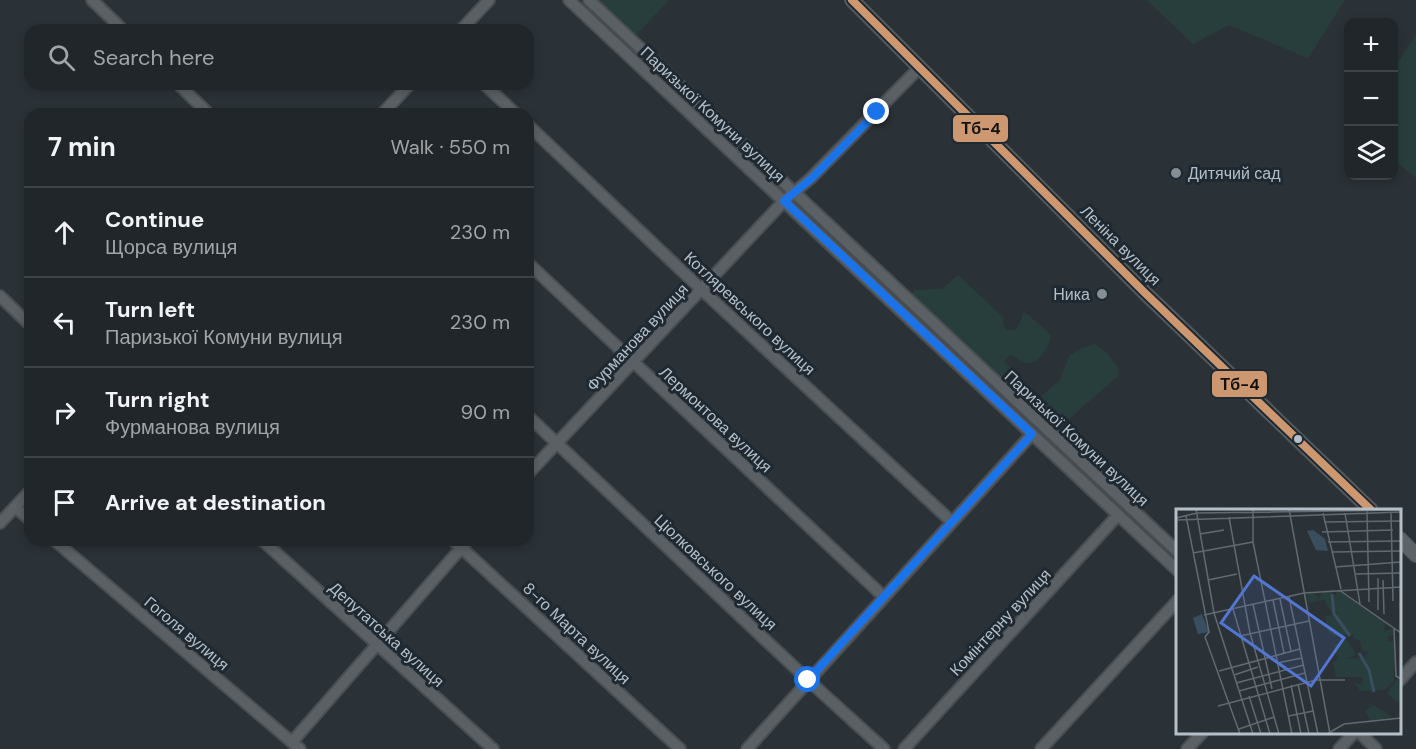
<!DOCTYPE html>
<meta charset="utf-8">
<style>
:root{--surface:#202629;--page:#282e31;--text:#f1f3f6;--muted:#a2a5a8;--line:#3d4346}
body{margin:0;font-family:"DM Sans",sans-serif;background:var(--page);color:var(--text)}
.controls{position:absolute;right:18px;top:18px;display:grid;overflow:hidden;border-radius:12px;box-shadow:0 3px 9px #0003}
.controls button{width:54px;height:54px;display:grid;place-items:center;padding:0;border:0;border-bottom:2px solid var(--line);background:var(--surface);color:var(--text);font:30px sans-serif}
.stop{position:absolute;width:18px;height:18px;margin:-14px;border:4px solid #1a73e8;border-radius:50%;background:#fff}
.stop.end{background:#1a73e8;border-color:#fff;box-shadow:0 2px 6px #0008}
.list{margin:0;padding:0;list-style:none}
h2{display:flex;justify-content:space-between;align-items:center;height:78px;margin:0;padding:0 24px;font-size:26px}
h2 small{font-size:20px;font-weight:400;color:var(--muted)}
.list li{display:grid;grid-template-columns:39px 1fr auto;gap:18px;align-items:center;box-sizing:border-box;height:90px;padding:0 24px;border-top:2px solid var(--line)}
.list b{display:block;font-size:22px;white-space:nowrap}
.list p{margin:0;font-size:20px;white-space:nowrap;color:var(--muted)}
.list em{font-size:20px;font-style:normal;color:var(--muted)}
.icon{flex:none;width:33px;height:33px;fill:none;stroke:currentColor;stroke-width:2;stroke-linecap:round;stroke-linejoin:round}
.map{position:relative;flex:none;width:1416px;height:749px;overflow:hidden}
.search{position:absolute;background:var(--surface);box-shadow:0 3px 9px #0003;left:24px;top:24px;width:510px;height:66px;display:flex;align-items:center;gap:15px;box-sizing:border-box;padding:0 21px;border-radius:18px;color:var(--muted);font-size:22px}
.panel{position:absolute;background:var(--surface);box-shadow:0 3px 9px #0003;left:24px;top:108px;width:510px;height:438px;border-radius:18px}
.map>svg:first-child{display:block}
.green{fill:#283e3d}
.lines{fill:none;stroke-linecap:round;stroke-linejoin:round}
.minor-casing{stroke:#484e52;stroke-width:14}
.major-casing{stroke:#484f54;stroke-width:16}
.minor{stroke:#5b6065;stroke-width:10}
.major{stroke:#5d6367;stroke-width:14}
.bus-1-casing{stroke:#1e2932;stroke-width:12}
.bus-1{stroke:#cd976f;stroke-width:8}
.route{stroke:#1a73e8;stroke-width:8}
.poi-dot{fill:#858e95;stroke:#1e2932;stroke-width:2}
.bus-dot{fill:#b5bfc8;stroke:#1e2932;stroke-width:2}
.labels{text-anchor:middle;stroke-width:6;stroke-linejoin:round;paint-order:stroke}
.street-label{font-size:16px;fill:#b5bfc8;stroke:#1e2932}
.poi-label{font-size:16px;fill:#b5bfc8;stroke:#1e2932;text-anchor:start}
.inset-river{fill:none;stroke:#394f5f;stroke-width:3}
.inset-road{fill:none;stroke:#626a71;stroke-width:1.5}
.view{fill:#5276d2;fill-opacity:0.15;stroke:#5276d2;stroke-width:3}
.inset-edge{fill:none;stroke:#b5bfc8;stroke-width:3}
.line-badge{stroke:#1e2932;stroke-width:2}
.pale-badge-label{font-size:16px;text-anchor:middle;font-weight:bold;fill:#111}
</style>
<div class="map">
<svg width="1416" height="749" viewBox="0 0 1416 749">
<rect width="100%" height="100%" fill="#2b3237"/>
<g class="green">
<polygon points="597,0 669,0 635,36"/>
<polygon points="1147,0 1345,0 1308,58 1229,25 1193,44"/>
<polygon points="1416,35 1416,178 1394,160 1394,79 1396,65"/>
<path d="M958 275 1004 318 1003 324 1006 330H1015L1020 323 1023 314 1026 313 1051 335C1050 345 1039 365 1027 363 1020 362 1017 356 1010 355L1004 362 1017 373 1019 377 1014 386H1009L910 296 915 290 942 289Z"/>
<polygon points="1095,344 1106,352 1119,369 1118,376 1063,424 1056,427 1047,427 1035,415 1034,409 1038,399 1060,380 1069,356 1082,348"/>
</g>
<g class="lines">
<g class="minor-casing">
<g id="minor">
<polyline points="92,0 123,30"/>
<polyline points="569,0 1178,571"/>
<polyline points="589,0 1178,552"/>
<polyline points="461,30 489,0"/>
<polyline points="178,84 209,114"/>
<polyline points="484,84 516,114"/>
<polyline points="382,114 410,84"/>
<polyline points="528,125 702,290 952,522"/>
<polyline points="528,263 884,597"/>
<polyline points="0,296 30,325"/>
<polyline points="528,416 808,680 884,749"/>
<polyline points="528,474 784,201 811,178 920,67"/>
<polyline points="15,507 30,520"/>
<polyline points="0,523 30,491"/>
<polyline points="54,540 300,749"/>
<polyline points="262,540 493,749"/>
<polyline points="453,540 680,749"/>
<polyline points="1400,680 1416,662"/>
<polyline points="1359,732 1376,749"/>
<polyline points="292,742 468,540"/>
<polyline points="747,749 1032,434"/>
<polyline points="904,749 1118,515"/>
<polyline points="1041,749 1178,600"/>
<polyline points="1187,749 1203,732"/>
<polyline points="1339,749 1355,732"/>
</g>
</g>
<g class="major-casing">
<g id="major">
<polyline points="852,0 1144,292 1371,510"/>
<polyline points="1400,539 1416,555"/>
</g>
</g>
<use href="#minor" class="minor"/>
<use href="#major" class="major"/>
<g class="bus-1-casing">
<polyline id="bus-1" points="852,0 1144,292 1371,510"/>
</g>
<use href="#bus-1" class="bus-1"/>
</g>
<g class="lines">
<polyline class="route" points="808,680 1032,434 784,201 812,178 877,112"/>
</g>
<g class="poi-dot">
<circle cx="1176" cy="173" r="6"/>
<circle cx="1102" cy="294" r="6"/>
</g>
<circle class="bus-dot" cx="1298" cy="439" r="5"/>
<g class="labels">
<g class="street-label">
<text transform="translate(713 114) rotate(43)" y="6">Паризької Комуни вулиця</text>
<text transform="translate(1121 245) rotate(45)" y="6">Леніна вулиця</text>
<text transform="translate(750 313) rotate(43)" y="6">Котляревського вулиця</text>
<text transform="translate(637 337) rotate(-47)" y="6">Фурманова вулиця</text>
<text transform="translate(716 419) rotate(43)" y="6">Лермонтова вулиця</text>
<text transform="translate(1077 438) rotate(43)" y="6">Паризької Комуни вулиця</text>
<text transform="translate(716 572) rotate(43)" y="6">Ціолковського вулиця</text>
<text transform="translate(1000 622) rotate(-47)" y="6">Комінтерну вулиця</text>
<text transform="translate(187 633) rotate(40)" y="6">Гоголя вулиця</text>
<text transform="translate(577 633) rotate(43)" y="6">8-го Марта вулиця</text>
<text transform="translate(387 634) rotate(42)" y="6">Депутатська вулиця</text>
</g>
<g class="poi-label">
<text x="1188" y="179">Дитячий сад</text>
<text x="1090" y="300" text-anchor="end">Ника</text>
</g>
</g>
<g transform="translate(1176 509)">
<rect width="225" height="225" fill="#2b3237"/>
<path d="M158 81 155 87 158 92 161 81 211 115 207 119 210 123 217 119V126L212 127V133L218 132V172L209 181 184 182 179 174 186 176 187 168H160L157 153 162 151 158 136 170 130 180 146 171 149 175 150 187 148 203 135 193 143 186 142 184 131 178 130 177 125 158 128 152 122 149 107 158 106 163 113 160 103 156 105 148 91 132 94 131 85 138 84 143 89 147 83ZM222 169 225 191 221 193 211 184ZM197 196 216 208 195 212 189 202Z" fill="#283e3d"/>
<path d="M137 21 149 30 152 42 140 41 131 22ZM26 105 33 123 22 125 17 109Z" fill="#394f5f"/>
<path class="inset-river" d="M156 85 158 105 174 127M183 144 193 161 198 183"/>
<path class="inset-road" d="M20 0 38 104 77 225M77 0V33L116 225M113 0 154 225M191 2 193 93M215 3 217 92M147 4 165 80M169 4 184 95M10 7 33 123 29 128 64 225M53 8 74 124 103 225M0 9 21 4 225 1M2 11 225 3M148 13 225 12M146 23 217 21M24 25 48 21M152 33 225 32M156 43 225 42M17 44 77 33M159 58 225 53M180 65 225 64M202 69V101M32 71 61 65M207 71 208 105M163 81 225 124M113 88 142 225M104 90 115 142M97 91 108 144M77 95 96 180M57 100 94 225M28 106 128 84 225 78M218 120 220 167 225 170M64 127 133 112M101 154 126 149M43 162 124 140M58 166 82 158M60 174 128 156M122 175 133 225M115 176 125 225M63 182 129 164M73 187 85 225M42 197 140 171H169M113 207 137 202M63 220 98 208M151 225 168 215 225 209"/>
<path class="view" d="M78 67 168 129 135 177 45 114Z"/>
<rect width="225" height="225" class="inset-edge"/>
</g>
<g class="line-badge">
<rect x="952" y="114" width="57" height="29" rx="6" fill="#cd976f"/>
<rect x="1211" y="370" width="57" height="28" rx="6" fill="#cd976f"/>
</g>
<g class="pale-badge-label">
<text x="981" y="134">Тб-4</text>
<text x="1240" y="390">Тб-4</text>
</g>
</svg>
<div class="controls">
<button>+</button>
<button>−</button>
<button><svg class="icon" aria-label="layers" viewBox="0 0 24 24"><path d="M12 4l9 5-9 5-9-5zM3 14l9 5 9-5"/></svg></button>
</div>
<div class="stop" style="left:808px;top:680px"></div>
<div class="stop end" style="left:877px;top:112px"></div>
<div class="search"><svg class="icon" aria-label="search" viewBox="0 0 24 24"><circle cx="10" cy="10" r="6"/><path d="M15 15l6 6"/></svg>Search here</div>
<section class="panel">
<h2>7 min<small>Walk · 550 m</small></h2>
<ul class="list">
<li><svg class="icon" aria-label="ahead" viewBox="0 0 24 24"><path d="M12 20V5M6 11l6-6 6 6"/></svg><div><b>Continue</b><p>Щорса вулиця</p></div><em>230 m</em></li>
<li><svg class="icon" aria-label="left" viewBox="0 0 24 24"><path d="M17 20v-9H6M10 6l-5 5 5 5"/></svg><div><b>Turn left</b><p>Паризької Комуни вулиця</p></div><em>230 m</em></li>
<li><svg class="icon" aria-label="right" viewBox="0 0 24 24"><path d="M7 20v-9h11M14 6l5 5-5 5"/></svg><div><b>Turn right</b><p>Фурманова вулиця</p></div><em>90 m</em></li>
<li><svg class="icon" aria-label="arrive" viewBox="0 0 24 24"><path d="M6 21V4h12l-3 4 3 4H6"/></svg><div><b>Arrive at destination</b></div></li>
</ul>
</section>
</div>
